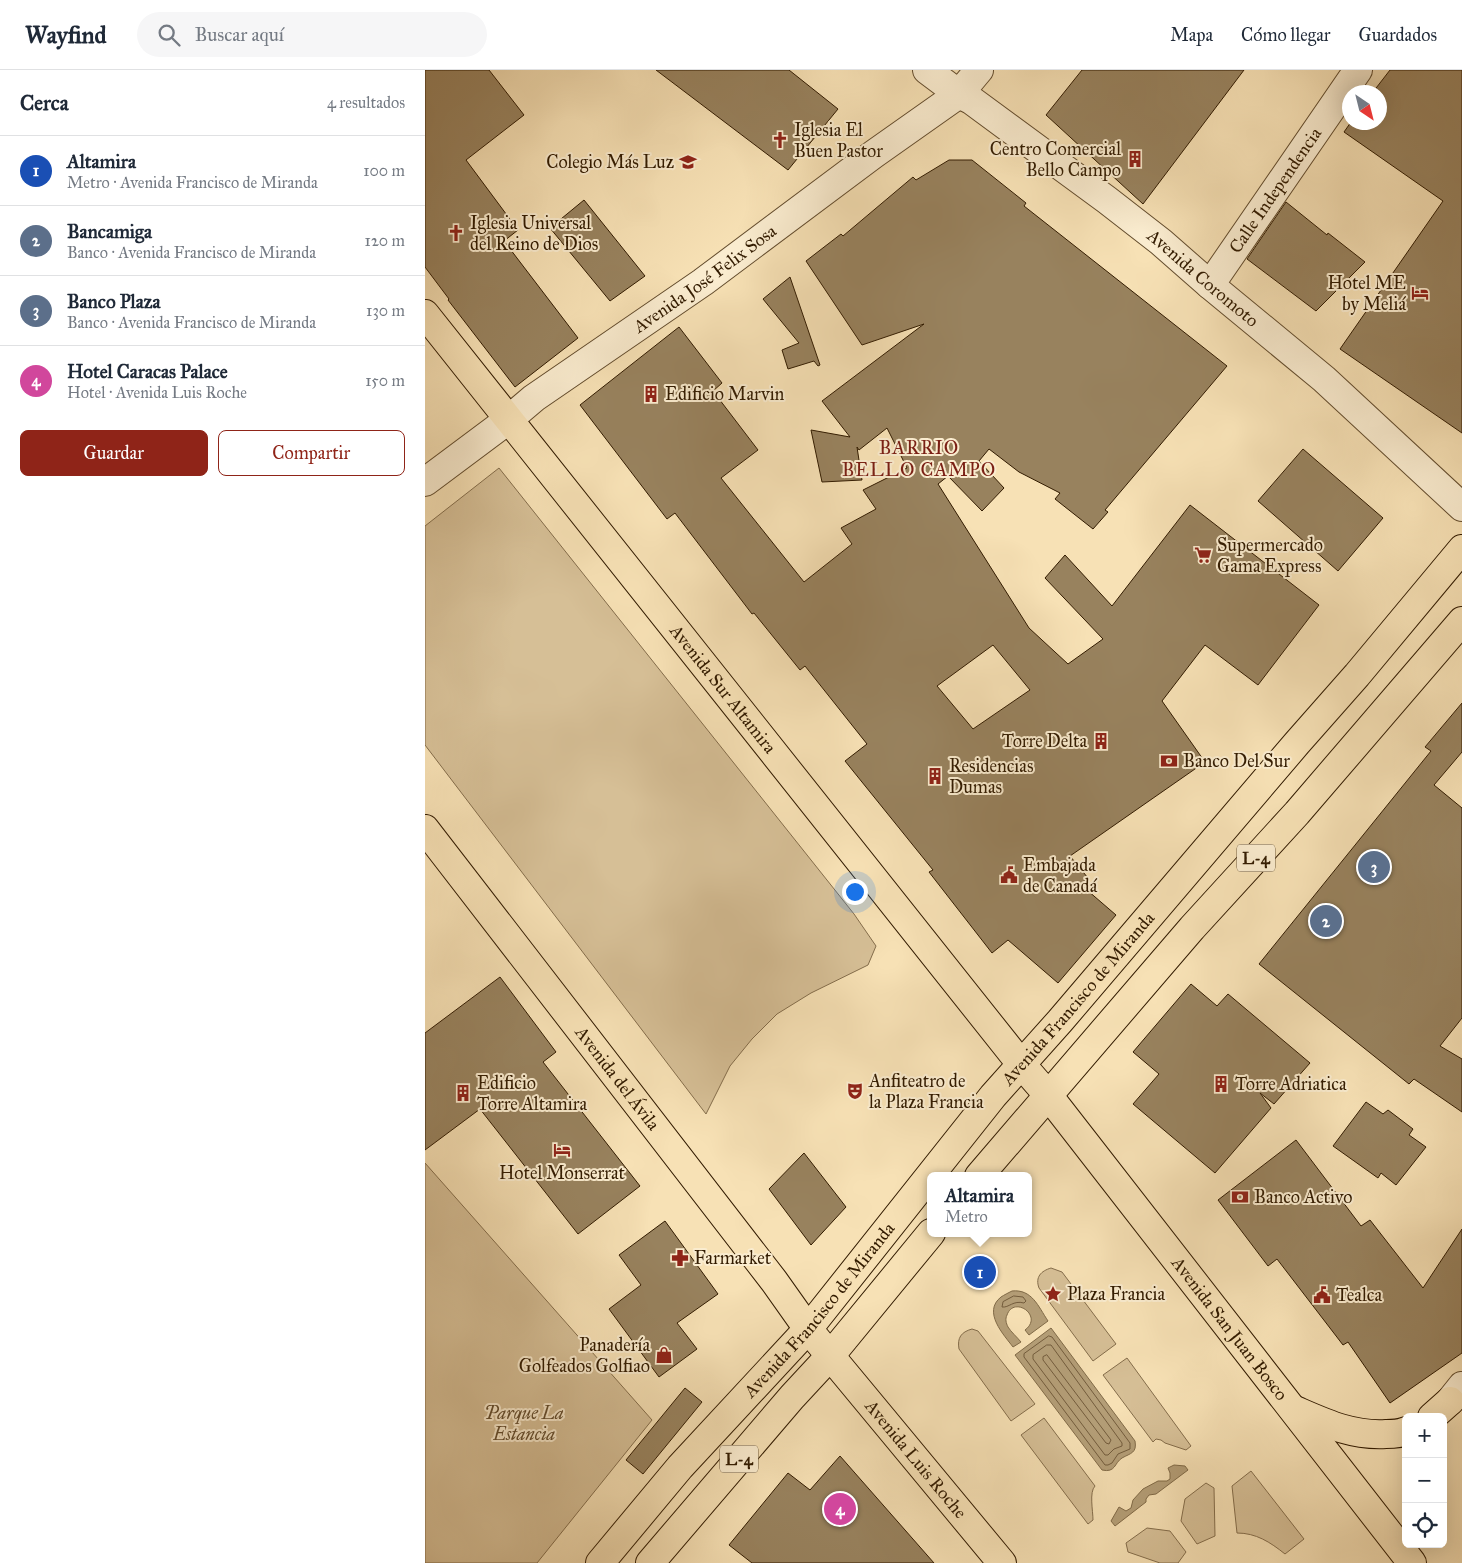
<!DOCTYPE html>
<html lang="es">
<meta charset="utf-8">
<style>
:root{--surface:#fff;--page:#f6f6f7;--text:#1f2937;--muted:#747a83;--line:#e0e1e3;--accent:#8f2418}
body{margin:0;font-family:"IM FELL Great Primer",serif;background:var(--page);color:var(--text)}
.controls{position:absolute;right:15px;bottom:15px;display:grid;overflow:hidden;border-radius:8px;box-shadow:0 5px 20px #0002}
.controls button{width:45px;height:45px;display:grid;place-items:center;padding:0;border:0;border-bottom:1px solid var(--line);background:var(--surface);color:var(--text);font:25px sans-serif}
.compass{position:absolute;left:917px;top:15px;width:45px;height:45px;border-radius:50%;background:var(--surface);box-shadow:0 5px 20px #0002;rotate:145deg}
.you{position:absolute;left:429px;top:821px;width:18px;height:18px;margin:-12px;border:4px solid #fff;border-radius:50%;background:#1a73e8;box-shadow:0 0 0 8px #1a73e833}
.badge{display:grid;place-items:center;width:32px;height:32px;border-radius:50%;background:var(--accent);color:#fff;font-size:16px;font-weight:700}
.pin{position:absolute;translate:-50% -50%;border:2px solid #fff;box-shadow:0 1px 5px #0006}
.popup{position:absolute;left:502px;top:1102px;width:105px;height:65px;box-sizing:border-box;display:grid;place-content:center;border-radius:8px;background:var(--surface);filter:drop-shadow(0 1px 4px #0005);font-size:16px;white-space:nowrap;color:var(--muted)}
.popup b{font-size:19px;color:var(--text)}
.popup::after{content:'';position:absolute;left:50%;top:100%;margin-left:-10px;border:10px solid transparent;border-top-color:var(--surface)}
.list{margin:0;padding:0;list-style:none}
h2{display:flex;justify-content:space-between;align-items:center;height:65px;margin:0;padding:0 20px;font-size:21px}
h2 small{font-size:16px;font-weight:400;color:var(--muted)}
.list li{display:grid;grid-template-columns:32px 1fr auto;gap:15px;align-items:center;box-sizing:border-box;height:70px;padding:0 20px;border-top:1px solid var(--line)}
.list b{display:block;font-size:19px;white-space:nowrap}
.list p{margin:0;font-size:16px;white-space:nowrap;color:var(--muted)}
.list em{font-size:16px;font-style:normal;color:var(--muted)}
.actions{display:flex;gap:10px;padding:15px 20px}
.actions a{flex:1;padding:11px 0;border:1px solid var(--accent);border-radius:8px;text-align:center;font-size:18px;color:var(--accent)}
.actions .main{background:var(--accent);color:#fff}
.icon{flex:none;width:28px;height:28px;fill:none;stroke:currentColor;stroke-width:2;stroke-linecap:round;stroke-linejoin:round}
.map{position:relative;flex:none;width:1037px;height:1493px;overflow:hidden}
header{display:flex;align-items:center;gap:30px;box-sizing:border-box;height:70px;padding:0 25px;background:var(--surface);border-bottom:1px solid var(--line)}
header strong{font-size:24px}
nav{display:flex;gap:28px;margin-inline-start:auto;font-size:18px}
.search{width:350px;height:45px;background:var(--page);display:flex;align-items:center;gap:12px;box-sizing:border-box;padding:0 18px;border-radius:28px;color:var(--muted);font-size:19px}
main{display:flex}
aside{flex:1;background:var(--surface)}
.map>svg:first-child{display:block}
.green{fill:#d6bf96;stroke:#846d4b}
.water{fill:#b49e77;stroke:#806a47}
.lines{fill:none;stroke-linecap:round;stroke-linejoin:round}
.shore{stroke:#735c3c;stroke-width:1}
.building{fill:#98825e;stroke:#321b00;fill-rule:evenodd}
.minor-casing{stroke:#634c2d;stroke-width:30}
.major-casing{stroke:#321b00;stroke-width:30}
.minor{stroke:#faeccf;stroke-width:28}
.major{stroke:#f7e1b5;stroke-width:28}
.labels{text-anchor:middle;stroke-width:4;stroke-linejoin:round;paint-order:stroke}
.shield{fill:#faeccf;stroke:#6e5a3e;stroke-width:1}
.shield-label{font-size:16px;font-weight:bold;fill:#321b00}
.poi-label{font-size:18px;fill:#321b00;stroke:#faeccf;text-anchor:start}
.street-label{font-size:18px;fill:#321b00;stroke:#faeccf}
.park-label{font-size:18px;font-style:italic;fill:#634c2d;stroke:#faeccf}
.neighbourhood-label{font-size:19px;letter-spacing:1px;fill:#7a1f14;stroke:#faeccf}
</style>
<header>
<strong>Wayfind</strong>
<div class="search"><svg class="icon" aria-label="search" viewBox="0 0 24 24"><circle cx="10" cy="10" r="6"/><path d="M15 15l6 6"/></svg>Buscar aquí</div>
<nav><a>Mapa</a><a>Cómo llegar</a><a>Guardados</a></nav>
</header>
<main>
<aside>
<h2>Cerca<small>4 resultados</small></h2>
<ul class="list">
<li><span class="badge" style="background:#1a4fb4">1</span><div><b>Altamira</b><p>Metro · Avenida Francisco de Miranda</p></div><em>100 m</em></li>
<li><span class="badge" style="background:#5c6f8a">2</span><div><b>Bancamiga</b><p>Banco · Avenida Francisco de Miranda</p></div><em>120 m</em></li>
<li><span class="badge" style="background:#5c6f8a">3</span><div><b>Banco Plaza</b><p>Banco · Avenida Francisco de Miranda</p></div><em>130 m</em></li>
<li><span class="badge" style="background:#d1479c">4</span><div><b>Hotel Caracas Palace</b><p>Hotel · Avenida Luis Roche</p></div><em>150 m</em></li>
</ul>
<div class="actions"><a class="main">Guardar</a><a>Compartir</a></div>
</aside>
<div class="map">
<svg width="1037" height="1493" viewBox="0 0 1037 1493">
<rect width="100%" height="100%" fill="#f7e1b5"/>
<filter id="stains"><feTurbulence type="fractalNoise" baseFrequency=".004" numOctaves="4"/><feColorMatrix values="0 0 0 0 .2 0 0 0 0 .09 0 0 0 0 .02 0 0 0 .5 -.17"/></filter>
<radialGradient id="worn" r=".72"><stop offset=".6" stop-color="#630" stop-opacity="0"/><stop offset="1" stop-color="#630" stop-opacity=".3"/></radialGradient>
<g class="green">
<polygon points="74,398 429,844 451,876 443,895 386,923 352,944 327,969 305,996 281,1044 0,675 0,456"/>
<polygon points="0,1093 227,1350 112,1493 0,1493"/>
<path d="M626 1198 637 1202 691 1274 668 1291 614 1218C610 1207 616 1201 626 1198Z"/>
<path d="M547 1259 553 1261 610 1334 586 1351 534 1279C532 1268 536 1262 547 1259Z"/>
<polygon points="702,1288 766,1376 761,1380 740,1373 736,1370 731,1369 728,1372 678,1305"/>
<path d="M619 1348 670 1416C664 1422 668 1441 668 1450L663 1454 596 1365Z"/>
<path d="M826 1401 879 1469 860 1484C845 1472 831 1463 812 1463L807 1416Z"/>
<polygon points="781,1413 789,1418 790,1466 772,1474 756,1451 760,1429"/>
<polygon points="722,1458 745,1461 761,1482 753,1493 735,1493 703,1482 701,1473"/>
</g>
<g class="water">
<path d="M587 1221C607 1219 613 1236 623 1251L604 1265 600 1260C619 1246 589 1225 582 1245 580 1249 581 1253 583 1257 586 1262 592 1267 596 1272L588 1277C579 1265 557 1242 576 1227 579 1225 583 1223 587 1221Z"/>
<path d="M626 1258 710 1371C712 1383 706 1383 697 1388 689 1393 691 1403 677 1400L590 1285Z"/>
<polygon points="749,1395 760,1396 763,1400 731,1424 724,1425 721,1429 721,1432 690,1456 686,1451 694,1437 701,1441 706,1438 708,1430 718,1419 733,1411 742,1411 745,1409 745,1403 743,1398"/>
</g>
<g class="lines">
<g class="shore">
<path d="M589 1226 598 1227 601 1231 599 1233C588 1230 584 1238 577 1237L578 1232Z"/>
<polygon points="624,1266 627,1267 705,1373 705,1379 693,1384 687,1393 683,1395 680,1395 599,1287 599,1284"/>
<polygon points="622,1275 626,1275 697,1373 697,1376 689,1379 683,1385 680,1385 608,1289 608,1285"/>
<polygon points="622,1285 686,1370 684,1374 681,1373 618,1290 618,1287"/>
</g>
</g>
<g class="building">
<polygon points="0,0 64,0 99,45 41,90 93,160 79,171 153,268 90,317 23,230 24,229 0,197"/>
<polygon points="231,0 364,0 413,39 363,100"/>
<polygon points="657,0 819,0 718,134 621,45"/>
<polygon points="965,0 1037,0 1037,363 915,279 1018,131 919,62 926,52 954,52 954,22 948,22"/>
<path d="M524 90H547L601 133 599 136 802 296 680 440 683 442 668 459 630 429 635 423 594 402 564 379 554 391 579 418 557 441 523 406 513 414 604 558 643 594 678 569 620 508 640 485 687 536 765 435 894 535 833 615 780 575 737 631 780 692 645 786 663 808 655 814 691 845 633 913 583 870 567 883 504 802 508 800 420 691 442 674 380 596 375 600 329 543 327 544 250 443 242 449 155 335 254 257 297 313 288 321 333 380 296 408 379 512 427 474 416 458 451 439 438 420 482 398 462 358 434 380 432 377 437 410 397 412 386 360 425 367 397 331 499 254 437 275 381 191 416 164 418 166 488 107 491 110ZM568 575 605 620 548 659 512 616Z"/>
<polygon points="159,130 220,206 185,231 125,158"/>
<polygon points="861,132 902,165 903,163 940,192 891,241 822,189"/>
<polygon points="365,207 395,295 393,296 389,291 363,299 357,280 374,273 338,229"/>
<polygon points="878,379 958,448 913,501 833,431"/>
<polygon points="1037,633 1037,682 1009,715 1037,738 1037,948 1015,976 1037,989 1037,1042 989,1009 984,1014 834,894 1006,681 1000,677"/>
<polygon points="75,907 131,982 118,992 215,1116 153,1164 55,1039 0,1080 0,963"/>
<polygon points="766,914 792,936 803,924 885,993 849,1034 835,1023 846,1038 790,1103 708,1034 734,1004 708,982"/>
<polygon points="941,1032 958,1044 963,1040 988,1059 984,1065 1001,1077 971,1115 956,1103 953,1108 908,1076"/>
<polygon points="871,1070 936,1156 945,1150 998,1218 1037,1159 1037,1283 965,1333 923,1272 918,1275 852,1189 843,1196 793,1130"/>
<polygon points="379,1083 421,1137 386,1175 344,1119"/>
<polygon points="240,1151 293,1224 252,1253 272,1279 234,1307 184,1239 216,1215 194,1185"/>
<polygon points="260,1318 277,1332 218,1404 201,1390"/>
<polygon points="415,1386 509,1493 327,1493 304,1475 363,1403 385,1420"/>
</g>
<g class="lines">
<g class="minor-casing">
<g id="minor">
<path id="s1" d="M502 0 534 24 546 30 682 130 736 172 785 215 899 309 1037 437"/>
<path id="s2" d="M785 215 933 0"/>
<path id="s3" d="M0 412 83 350 109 328 278 212 449 84 534 24 554 0"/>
<polyline points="1025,1331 1037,1316"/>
</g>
</g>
<g class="major-casing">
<g id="major">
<path id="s4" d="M0 244 596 994 623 1025 987 1493"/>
<path id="s5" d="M0 759 349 1211 383 1259 577 1493"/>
<polyline points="554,1106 767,858 872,743 1037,551"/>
<path d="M870 1340C900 1353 927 1366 961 1364 968 1364 975 1364 981 1361"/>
<polyline points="1007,1347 1025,1331"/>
<path id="s6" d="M175 1493 255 1397 383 1259 568 1026 635 951 872 673 932 605 1037 479"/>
<polyline points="225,1493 367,1327 405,1286 506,1163"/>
</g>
</g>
<use href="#minor" class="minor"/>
<use href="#major" class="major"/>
</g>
<defs>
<g id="church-bare" transform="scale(1.35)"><path d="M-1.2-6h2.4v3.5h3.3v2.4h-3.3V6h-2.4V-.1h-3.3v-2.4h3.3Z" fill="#8f2418" stroke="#faeccf" stroke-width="2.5" paint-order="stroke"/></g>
<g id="building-bare" transform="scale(1.35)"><path d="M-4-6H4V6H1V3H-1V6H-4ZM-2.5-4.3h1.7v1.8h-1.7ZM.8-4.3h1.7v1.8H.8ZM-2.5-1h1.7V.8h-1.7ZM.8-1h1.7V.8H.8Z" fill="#8f2418" stroke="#faeccf" stroke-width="2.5" paint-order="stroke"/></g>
<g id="school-bare" transform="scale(1.35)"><path d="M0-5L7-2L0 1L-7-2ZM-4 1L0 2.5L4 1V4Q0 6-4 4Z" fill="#8f2418" stroke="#faeccf" stroke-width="2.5" paint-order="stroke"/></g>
<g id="hotel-bare" transform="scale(1.35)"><path d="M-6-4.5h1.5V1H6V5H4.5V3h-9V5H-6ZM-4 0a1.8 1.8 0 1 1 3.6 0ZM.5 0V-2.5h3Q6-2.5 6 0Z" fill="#8f2418" stroke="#faeccf" stroke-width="2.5" paint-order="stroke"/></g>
<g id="supermarket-bare" transform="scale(1.35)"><path d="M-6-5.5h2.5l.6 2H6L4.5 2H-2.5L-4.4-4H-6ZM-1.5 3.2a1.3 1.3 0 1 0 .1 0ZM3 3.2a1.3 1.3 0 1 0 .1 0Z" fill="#8f2418" stroke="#faeccf" stroke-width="2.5" paint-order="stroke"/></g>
<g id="bank-bare" transform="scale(1.35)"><path d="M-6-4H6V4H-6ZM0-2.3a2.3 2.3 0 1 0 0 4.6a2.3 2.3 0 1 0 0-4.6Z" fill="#8f2418" stroke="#faeccf" stroke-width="2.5" paint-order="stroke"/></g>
<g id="civic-bare" transform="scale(1.35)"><path d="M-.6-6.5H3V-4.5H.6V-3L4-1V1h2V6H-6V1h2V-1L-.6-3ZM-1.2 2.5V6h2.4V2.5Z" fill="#8f2418" stroke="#faeccf" stroke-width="2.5" paint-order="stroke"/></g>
<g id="theatre-bare" transform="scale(1.35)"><path d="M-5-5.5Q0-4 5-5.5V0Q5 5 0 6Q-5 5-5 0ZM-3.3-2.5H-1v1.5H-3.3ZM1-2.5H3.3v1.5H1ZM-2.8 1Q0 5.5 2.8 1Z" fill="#8f2418" stroke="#faeccf" stroke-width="2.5" paint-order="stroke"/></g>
<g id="pharmacy-bare" transform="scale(1.35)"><path d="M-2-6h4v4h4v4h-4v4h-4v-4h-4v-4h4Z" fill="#8f2418" stroke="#faeccf" stroke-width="2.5" paint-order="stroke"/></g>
<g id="sight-bare" transform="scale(1.35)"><path d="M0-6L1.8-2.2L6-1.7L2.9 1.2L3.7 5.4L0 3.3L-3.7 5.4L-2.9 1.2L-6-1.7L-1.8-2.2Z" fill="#8f2418" stroke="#faeccf" stroke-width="2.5" paint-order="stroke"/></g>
<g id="shop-bare" transform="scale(1.35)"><path d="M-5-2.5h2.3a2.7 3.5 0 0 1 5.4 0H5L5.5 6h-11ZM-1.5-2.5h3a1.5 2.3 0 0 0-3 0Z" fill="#8f2418" stroke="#faeccf" stroke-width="2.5" paint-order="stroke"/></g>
</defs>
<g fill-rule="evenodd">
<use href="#church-bare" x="355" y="70"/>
<use href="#building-bare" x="710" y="89"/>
<use href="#school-bare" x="263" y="92"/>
<use href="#church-bare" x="31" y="163"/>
<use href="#hotel-bare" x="995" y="223"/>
<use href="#building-bare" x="226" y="324"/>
<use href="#supermarket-bare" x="778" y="485"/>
<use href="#building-bare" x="676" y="671"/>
<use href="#bank-bare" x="744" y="691"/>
<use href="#building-bare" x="510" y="706"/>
<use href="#civic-bare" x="584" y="805"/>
<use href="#building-bare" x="796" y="1014"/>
<use href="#theatre-bare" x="430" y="1021"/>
<use href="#building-bare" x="38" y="1023"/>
<use href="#hotel-bare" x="137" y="1080"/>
<use href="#bank-bare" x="815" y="1127"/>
<use href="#pharmacy-bare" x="255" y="1188"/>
<use href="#sight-bare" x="628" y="1224"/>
<use href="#civic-bare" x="897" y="1225"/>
<use href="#shop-bare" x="239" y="1285"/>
</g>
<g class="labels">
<g class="shield">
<rect x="812" y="774.5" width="38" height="27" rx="4"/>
<rect x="295" y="1375.5" width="38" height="27" rx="4"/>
</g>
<g class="shield-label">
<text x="831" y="794">L-4</text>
<text x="314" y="1395">L-4</text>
</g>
<g class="poi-label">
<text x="369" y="66">Iglesia El<tspan x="369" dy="21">Buen Pastor</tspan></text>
<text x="696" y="85" text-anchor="end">Centro Comercial<tspan x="696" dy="21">Bello Campo</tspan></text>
<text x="249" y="98" text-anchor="end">Colegio Más Luz</text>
<text x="45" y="159">Iglesia Universal<tspan x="45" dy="21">del Reino de Dios</tspan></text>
<text x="981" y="219" text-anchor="end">Hotel ME<tspan x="981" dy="21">by Meliá</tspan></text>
<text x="240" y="330">Edificio Marvin</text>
<text x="792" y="481">Supermercado<tspan x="792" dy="21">Gama Express</tspan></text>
<text x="662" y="677" text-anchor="end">Torre Delta</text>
<text x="758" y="697">Banco Del Sur</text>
<text x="524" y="702">Residencias<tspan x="524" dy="21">Dumas</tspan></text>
<text x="598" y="801">Embajada<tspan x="598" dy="21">de Canadá</tspan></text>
<text x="444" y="1017">Anfiteatro de<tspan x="444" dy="21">la Plaza Francia</tspan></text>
<text x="52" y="1019">Edificio<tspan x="52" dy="21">Torre Altamira</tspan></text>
<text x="810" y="1020">Torre Adriatica</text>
<text x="137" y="1109" text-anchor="middle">Hotel Monserrat</text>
<text x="829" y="1133">Banco Activo</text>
<text x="269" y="1194">Farmarket</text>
<text x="642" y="1230">Plaza Francia</text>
<text x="911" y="1231">Tealca</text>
<text x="225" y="1281" text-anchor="end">Panadería<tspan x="225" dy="21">Golfeados Golfiao</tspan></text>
</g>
<g class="street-label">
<text dy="6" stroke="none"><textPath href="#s2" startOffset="115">Calle Independencia</textPath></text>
<text dy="6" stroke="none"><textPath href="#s3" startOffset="346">Avenida José Felix Sosa</textPath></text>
<text dy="6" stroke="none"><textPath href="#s1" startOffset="346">Avenida Coromoto</textPath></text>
<text dy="6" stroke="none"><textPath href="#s4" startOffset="479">Avenida Sur Altamira</textPath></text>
<text dy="6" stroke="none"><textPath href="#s6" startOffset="740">Avenida Francisco de Miranda</textPath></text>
<text dy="6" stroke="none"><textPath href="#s5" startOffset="315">Avenida del Ávila</textPath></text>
<text dy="6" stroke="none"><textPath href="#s6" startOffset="335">Avenida Francisco de Miranda</textPath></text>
<text dy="6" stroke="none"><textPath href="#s4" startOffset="1295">Avenida San Juan Bosco</textPath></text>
<text dy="6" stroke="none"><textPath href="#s5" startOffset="799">Avenida Luis Roche</textPath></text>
</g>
<g class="park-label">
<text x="99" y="1349">Parque La<tspan x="99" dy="21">Estancia</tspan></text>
</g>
<g class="neighbourhood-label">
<text x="494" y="384">BARRIO<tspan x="494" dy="22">BELLO CAMPO</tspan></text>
</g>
</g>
<rect width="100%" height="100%" filter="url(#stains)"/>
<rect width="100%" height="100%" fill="url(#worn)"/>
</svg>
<div class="controls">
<button>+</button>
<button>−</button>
<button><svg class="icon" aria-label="locate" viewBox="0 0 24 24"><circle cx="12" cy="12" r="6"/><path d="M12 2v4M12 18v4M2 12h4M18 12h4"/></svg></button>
</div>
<svg class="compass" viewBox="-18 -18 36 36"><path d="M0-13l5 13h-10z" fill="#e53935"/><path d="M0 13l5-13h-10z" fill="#747a83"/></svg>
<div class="you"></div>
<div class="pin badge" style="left:555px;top:1202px;background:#1a4fb4">1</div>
<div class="popup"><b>Altamira</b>Metro</div>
<div class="pin badge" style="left:901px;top:851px;background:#5c6f8a">2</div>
<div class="pin badge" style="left:949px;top:797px;background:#5c6f8a">3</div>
<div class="pin badge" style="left:415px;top:1439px;background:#d1479c">4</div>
</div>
</main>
